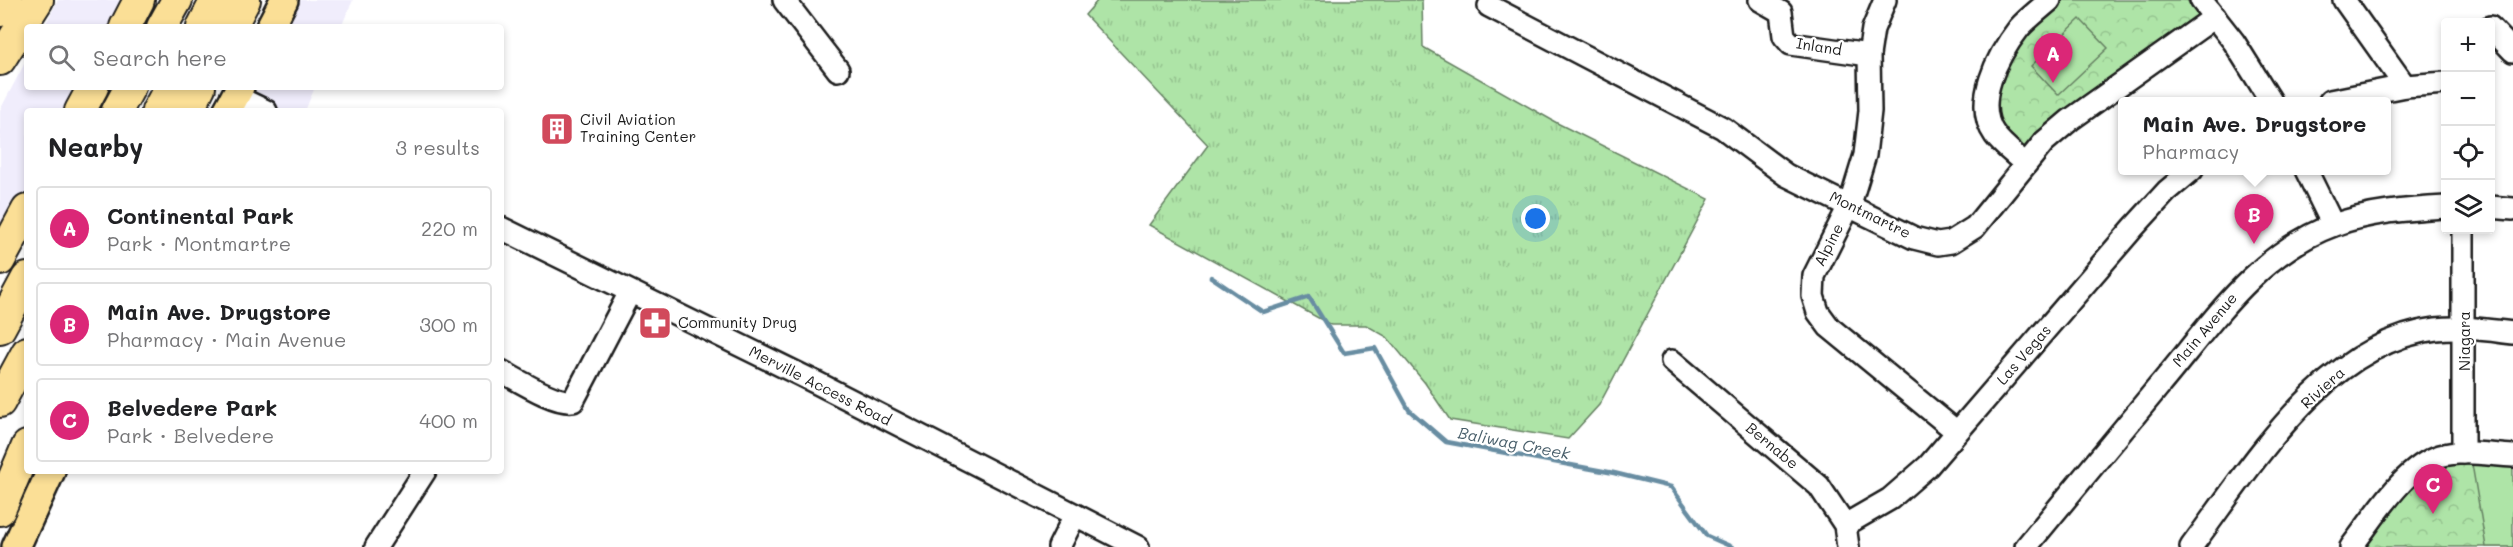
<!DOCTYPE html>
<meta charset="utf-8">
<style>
:root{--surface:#fff;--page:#f6f6f6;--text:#202124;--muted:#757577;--line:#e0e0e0;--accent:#db2777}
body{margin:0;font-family:Mali,sans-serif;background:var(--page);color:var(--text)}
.controls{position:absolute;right:18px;top:18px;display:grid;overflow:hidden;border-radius:6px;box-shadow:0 3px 9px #0003}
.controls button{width:54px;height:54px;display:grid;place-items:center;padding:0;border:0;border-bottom:2px solid var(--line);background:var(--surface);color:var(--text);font:30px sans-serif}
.you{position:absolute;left:1536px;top:219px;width:21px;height:21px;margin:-15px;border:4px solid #fff;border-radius:50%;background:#1a73e8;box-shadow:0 0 0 9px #1a73e833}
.badge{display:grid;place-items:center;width:39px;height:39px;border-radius:50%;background:var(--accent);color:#fff;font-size:20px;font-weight:700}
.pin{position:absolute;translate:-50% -50px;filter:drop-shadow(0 2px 3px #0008)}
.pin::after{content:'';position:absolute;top:32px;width:21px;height:18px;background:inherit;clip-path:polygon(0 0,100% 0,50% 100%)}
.popup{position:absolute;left:2118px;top:97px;width:273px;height:78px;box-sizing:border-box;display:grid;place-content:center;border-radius:6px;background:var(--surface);filter:drop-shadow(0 2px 4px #0005);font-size:20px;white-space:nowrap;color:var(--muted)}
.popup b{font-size:22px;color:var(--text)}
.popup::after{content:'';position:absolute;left:50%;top:100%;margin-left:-12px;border:12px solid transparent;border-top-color:var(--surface)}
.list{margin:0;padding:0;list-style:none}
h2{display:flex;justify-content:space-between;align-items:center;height:78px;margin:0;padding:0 24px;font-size:26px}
h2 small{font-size:20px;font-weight:400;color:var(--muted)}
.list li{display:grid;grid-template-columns:39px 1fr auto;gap:18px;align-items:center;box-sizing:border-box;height:84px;margin:0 12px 12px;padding:0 12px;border:2px solid var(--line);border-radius:6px}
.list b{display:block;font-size:22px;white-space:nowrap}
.list p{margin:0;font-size:20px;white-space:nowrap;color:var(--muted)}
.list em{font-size:20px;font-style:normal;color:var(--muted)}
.icon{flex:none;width:33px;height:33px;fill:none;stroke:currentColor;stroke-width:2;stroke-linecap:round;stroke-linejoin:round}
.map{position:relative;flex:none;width:2513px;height:547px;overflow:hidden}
.search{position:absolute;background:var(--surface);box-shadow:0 3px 9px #0003;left:24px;top:24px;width:480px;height:66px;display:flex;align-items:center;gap:15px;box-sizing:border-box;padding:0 21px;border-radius:6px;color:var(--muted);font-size:22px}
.panel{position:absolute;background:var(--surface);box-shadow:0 3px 9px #0003;left:24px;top:108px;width:480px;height:366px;border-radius:6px}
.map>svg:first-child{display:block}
.built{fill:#f0edfc}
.grass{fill:url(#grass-tufts);stroke:#658062;stroke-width:1.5}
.forest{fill:url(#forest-crowns);stroke:#658062;stroke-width:1.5}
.pitch{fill:#aee4a7;stroke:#658062;stroke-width:1.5}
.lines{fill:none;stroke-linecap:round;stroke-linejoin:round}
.stream{stroke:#688da2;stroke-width:4.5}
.minor-casing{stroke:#1c1c1c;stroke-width:26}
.major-casing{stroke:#1c1c1c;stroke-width:32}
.highway-casing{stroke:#1c1c1c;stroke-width:34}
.minor{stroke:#fff;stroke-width:21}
.major{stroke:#fbdf96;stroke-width:27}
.highway{stroke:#fbdf96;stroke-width:30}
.labels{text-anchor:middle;stroke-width:4.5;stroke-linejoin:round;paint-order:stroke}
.street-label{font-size:15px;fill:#1c1c1c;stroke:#fff}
.poi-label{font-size:15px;fill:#1c1c1c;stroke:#fff;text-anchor:start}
.water-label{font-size:16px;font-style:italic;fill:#485e6a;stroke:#fff}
</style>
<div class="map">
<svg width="2513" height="547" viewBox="0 0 2513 547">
<defs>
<pattern id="grass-tufts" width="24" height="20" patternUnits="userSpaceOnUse" patternTransform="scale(1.5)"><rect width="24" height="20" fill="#aee4a7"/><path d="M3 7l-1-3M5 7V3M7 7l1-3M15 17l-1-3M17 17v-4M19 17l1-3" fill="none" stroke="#95c38f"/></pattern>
<pattern id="forest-crowns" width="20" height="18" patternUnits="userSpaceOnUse" patternTransform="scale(1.5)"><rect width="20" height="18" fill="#aee4a7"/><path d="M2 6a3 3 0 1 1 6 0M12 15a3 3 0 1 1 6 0" fill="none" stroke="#95c38f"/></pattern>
</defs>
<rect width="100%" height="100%" fill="#fff"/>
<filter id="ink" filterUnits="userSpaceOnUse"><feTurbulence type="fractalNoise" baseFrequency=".0167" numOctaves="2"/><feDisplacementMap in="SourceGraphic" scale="12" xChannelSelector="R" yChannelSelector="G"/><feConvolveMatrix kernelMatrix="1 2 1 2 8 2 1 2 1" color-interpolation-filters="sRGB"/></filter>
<g filter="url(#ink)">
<g class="built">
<polygon points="58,0 134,0 120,27 44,27"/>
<polygon points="299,0 353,0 341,27 285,27"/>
<polygon points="27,59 27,87 88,87 75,111 27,111 27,199 0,249 0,110"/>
<polygon points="254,87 315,87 305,111 242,111"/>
</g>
<polygon class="grass" points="1098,0 1422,0 1423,47 1557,123 1709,199 1599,405 1568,439 1450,420 1425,383 1387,337 1366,325 1331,325 1149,225 1208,145 1085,15"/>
<g class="forest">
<path d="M2062 0H2187L2200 17 2026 154C2019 147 2009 139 2003 131 1972 86 2032 27 2062 0Z"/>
<path d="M2471 458 2513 547H2359C2393 503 2412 466 2471 458Z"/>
</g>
<g class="pitch">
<polygon points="2080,19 2108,48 2058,95 2031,66"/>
<polygon points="2471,458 2513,460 2513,547 2486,547"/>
</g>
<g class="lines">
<polyline class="stream" points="1211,277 1263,312 1309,297 1344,353 1375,348 1409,410 1446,442 1614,473 1671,487 1707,536 1732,547"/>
<g class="minor-casing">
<g id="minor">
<polyline points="784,0 838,70"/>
<polyline points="1760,0 1781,12 1784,36 1791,44 1869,55"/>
<polyline points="1885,0 1873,29 1869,55 1870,111 1865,155 1850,204 1814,276 1813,296 1818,312 1829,327 1957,432"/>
<polyline points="2201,0 2234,42 2271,101"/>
<polyline points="2344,0 2405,86"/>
<polyline points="1489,6 1723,128 1786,175 1914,238 1938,244 1951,242 1975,227 2044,142 2070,120 2215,17"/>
<polyline points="2490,27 2513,51"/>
<polyline points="235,96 266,111"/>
<polyline points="2330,101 2405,86 2446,83"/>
<path d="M2025 164C2016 155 2003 146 1995 135 1972 103 1998 55 2019 28 2028 18 2040 9 2050 0"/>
<polyline points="2306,170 2333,225"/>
<polyline points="2490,207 2513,209"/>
<polyline points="501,228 819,384 1138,547"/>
<polyline points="1672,361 1819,486 1845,525 1848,547"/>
<path d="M501 371C518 380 555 404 573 401L630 292"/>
<polyline points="2463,453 2463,230"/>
<polyline points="1845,525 1890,499 1928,466 2134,227 2167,191 2192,170"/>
<polyline points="376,547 425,471"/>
<polyline points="1059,547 1075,515"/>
<path d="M2026 547C2070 493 2115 440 2159 386 2210 326 2256 253 2334 225 2369 212 2409 209 2446 207"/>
<path d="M2191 547C2252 466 2325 342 2436 329 2462 326 2487 330 2513 333"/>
<path d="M2351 547C2374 518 2404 467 2440 456 2462 449 2490 455 2513 456"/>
</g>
</g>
<g class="major-casing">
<g id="major">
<polyline points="270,27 284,0"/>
<polyline points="227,111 240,87"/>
<polyline points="16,547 51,471"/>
</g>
</g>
<g class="highway-casing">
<g id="highway">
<polyline points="0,11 7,0"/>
<polyline points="125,27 139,0"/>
<polyline points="162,27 177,0"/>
<polyline points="202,27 216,0"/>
<polyline points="231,27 245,0"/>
<polyline points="0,60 38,0"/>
<polyline points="80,111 93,87"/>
<polyline points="117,111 130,87"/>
<polyline points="157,111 170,87"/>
<polyline points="188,111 200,87"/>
<polyline points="0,260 27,210"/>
<polyline points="0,328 27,278"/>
<polyline points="0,402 27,352"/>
<polyline points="0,510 27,446"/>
</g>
</g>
<use href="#minor" class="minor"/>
<use href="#major" class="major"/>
<use href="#highway" class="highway"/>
</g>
</g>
<defs>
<g id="building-square" transform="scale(1.725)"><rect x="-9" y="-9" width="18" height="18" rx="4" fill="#d1495b" stroke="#fff"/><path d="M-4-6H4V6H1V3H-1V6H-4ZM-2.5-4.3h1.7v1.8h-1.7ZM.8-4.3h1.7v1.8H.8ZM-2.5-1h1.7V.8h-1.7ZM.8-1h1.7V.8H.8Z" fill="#fff"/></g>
<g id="pharmacy-square" transform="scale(1.725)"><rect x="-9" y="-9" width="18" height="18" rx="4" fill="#d1495b" stroke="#fff"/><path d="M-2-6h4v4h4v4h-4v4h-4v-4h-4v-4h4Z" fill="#fff"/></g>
</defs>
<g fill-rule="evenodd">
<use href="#building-square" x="557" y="129"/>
<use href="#pharmacy-square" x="655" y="323"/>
</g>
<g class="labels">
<g class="street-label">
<text transform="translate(1819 47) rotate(9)" y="5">Inland</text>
<text transform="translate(1870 215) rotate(26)" y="5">Montmartre</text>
<text transform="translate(1829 245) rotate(-63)" y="5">Alpine</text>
<text transform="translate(2205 330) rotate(-50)" y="5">Main Avenue</text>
<text transform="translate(2465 341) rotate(-90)" y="5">Niagara</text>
<text transform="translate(2024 355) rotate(-49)" y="5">Las Vegas</text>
<text transform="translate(820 386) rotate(27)" y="5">Merville Access Road</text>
<text transform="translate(2323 388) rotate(-42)" y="5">Riviera</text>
<text transform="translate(1772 446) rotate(40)" y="5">Bernabe</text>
</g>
<g class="poi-label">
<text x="580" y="125">Civil Aviation<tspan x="580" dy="17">Training Center</tspan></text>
<text x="678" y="328">Community Drug</text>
</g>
<g class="water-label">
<text transform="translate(1514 443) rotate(11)" y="6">Baliwag Creek</text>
</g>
</g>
</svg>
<div class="controls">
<button>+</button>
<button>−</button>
<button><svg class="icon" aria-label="locate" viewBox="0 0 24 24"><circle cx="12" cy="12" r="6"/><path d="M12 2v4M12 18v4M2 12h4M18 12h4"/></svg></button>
<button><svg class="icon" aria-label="layers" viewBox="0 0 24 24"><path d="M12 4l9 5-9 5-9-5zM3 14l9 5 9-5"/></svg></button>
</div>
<div class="you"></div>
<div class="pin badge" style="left:2053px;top:83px">A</div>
<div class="pin badge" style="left:2254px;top:244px">B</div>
<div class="popup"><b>Main Ave. Drugstore</b>Pharmacy</div>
<div class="pin badge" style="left:2433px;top:514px">C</div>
<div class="search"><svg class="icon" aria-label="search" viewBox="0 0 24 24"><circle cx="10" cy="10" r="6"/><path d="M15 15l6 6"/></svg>Search here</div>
<section class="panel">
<h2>Nearby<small>3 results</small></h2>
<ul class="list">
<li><span class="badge">A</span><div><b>Continental Park</b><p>Park · Montmartre</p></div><em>220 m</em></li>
<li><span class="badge">B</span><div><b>Main Ave. Drugstore</b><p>Pharmacy · Main Avenue</p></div><em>300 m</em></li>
<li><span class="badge">C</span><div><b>Belvedere Park</b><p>Park · Belvedere</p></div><em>400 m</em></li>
</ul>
</section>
</div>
